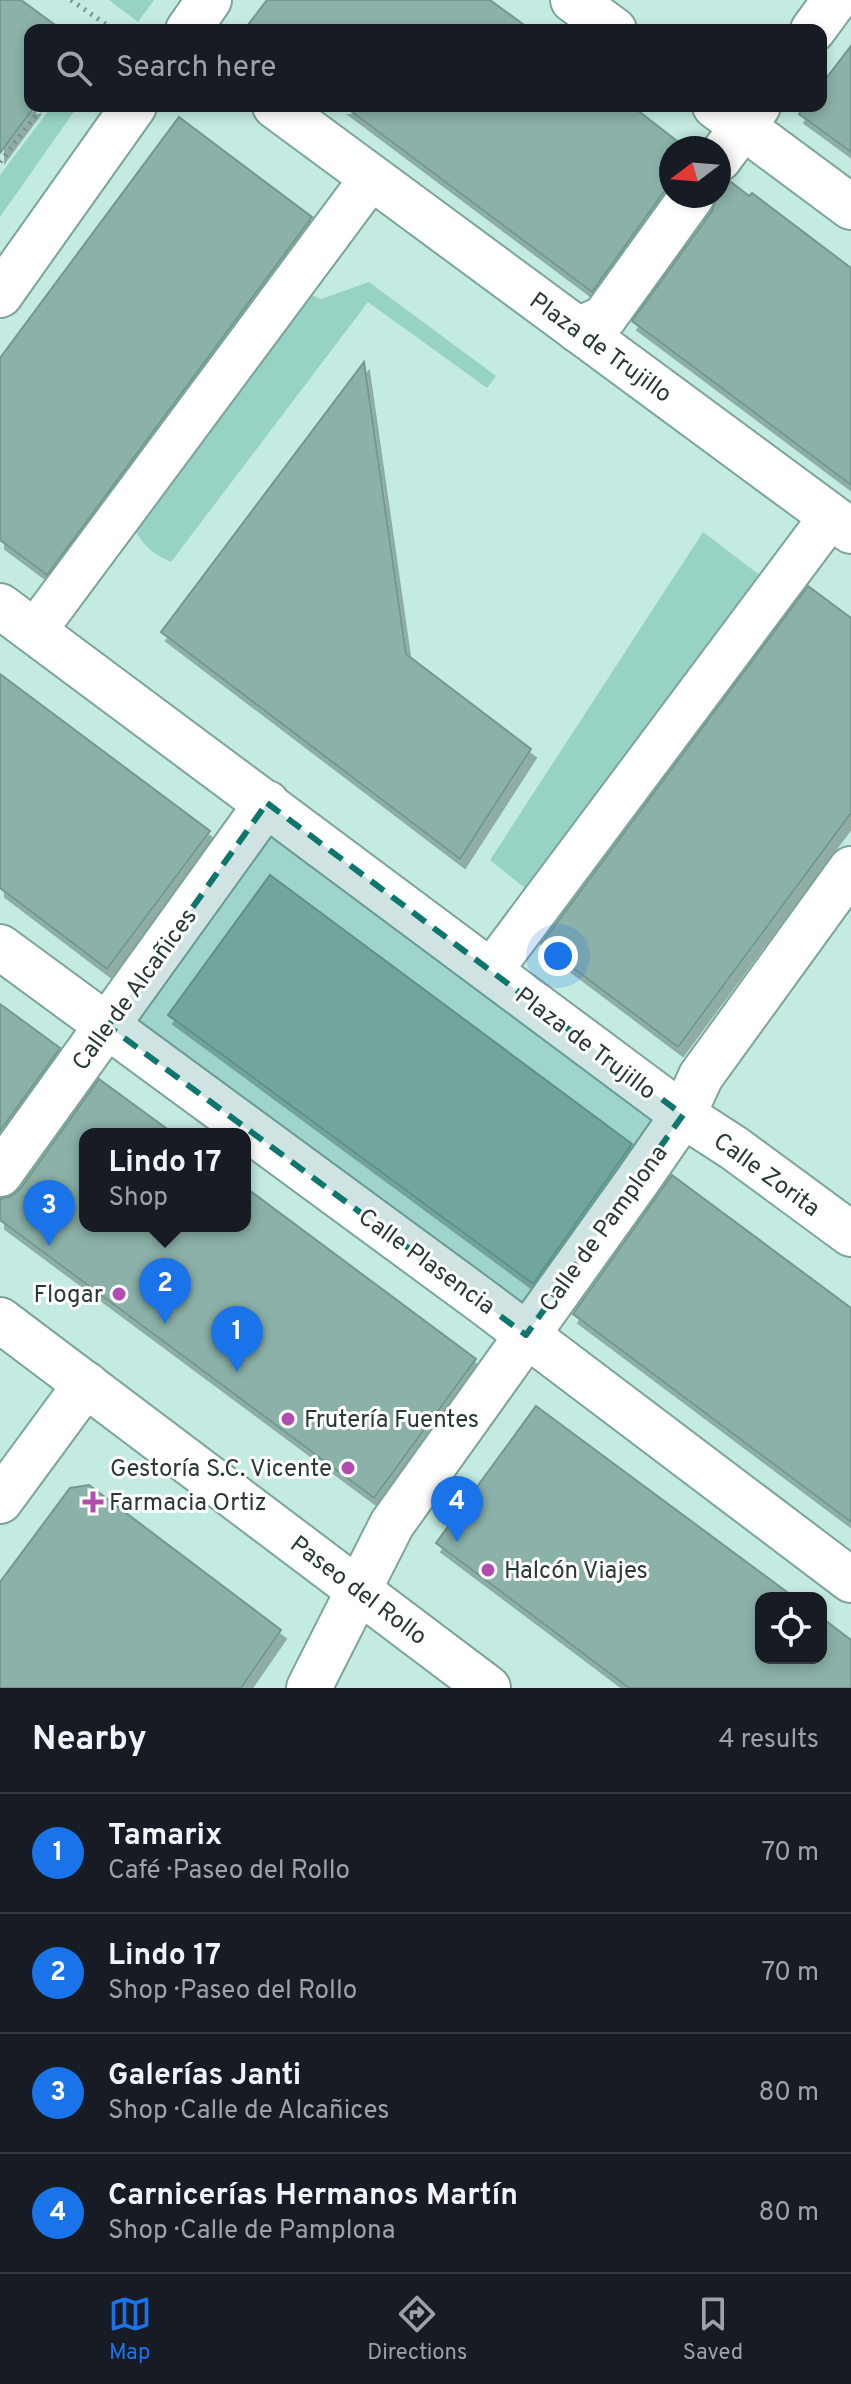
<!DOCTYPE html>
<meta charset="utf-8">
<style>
:root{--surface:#171b24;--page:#242831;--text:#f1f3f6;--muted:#9ea1a6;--line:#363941;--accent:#1a73e8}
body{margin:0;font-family:Overpass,sans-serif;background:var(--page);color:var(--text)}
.controls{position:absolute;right:24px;bottom:24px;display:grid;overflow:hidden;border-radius:16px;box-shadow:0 4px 12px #0003}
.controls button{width:72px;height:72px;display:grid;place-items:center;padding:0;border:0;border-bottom:2px solid var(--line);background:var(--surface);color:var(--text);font:40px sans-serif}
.compass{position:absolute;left:659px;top:136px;width:72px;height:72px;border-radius:50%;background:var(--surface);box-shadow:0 4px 12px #0003;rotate:254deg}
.you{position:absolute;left:558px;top:956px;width:28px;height:28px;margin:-20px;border:6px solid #fff;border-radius:50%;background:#1a73e8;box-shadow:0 0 0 12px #1a73e833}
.badge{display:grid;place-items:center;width:52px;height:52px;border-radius:50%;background:var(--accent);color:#fff;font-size:26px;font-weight:700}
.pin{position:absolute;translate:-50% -66px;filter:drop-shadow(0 2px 4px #0008)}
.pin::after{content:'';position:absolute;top:42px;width:28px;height:24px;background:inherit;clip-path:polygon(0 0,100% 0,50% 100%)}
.popup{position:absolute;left:79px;top:1128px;width:172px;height:104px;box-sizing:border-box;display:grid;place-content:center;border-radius:16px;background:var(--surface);filter:drop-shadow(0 2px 6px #0005);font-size:26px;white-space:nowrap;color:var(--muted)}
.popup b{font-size:30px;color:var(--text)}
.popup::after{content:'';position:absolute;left:50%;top:100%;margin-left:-16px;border:16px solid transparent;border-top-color:var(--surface)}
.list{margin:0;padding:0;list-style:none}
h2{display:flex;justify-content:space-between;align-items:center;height:104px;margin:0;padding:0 32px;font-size:34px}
h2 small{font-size:26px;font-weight:400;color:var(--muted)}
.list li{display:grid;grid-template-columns:52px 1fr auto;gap:24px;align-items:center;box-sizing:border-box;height:120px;padding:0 32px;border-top:2px solid var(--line)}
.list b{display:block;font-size:30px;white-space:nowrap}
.list p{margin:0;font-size:26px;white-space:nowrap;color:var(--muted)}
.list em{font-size:26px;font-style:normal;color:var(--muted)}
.icon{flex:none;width:44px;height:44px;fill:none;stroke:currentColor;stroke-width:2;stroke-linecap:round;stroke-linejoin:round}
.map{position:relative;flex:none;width:851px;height:1688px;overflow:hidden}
.search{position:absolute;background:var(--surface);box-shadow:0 4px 12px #0003;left:24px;right:24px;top:24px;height:88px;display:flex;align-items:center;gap:20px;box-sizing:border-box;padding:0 28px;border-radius:16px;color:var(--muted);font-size:30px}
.sheet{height:584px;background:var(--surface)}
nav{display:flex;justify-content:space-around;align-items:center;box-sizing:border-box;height:112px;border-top:2px solid var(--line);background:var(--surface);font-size:22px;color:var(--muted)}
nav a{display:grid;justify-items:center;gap:4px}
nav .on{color:var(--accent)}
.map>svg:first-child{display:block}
.green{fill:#97d3c5}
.building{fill:#8bb1a8;stroke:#72988f;stroke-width:2;filter:url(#shadow)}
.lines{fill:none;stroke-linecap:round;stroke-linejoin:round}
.pedestrian-casing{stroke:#7da39a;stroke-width:46}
.minor-casing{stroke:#7da39a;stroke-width:48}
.primary-casing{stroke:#7da39a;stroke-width:48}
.path{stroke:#75918a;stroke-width:5;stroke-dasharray:2 6;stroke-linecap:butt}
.pedestrian{stroke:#fff;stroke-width:42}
.minor{stroke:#fff;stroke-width:44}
.primary{stroke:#fff;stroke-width:44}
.marked{fill:#0f766e;fill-opacity:0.2;stroke:#0f766e;stroke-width:6;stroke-dasharray:16 10;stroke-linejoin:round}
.poi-dot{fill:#b34cb1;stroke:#fff;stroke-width:3}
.labels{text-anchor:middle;stroke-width:6;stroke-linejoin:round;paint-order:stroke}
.street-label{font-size:24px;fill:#293935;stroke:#fff}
.poi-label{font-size:24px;fill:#293935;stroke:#fff;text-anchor:start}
</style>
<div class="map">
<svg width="851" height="1688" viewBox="0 0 851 1688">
<defs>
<filter id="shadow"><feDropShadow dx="5" dy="9" stdDeviation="0" flood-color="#0004"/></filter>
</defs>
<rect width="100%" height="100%" fill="#c3ebe1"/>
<g class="green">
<polygon points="109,0 154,0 138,22"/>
<polygon points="52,106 78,106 0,217 0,175"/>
<path d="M369 282 496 376 487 388 368 302 171 562C151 553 141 544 132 523L304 292 321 299Z"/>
<polygon points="703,532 765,579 530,892 490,860"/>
</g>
<g class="building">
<polygon points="0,0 21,0 62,30 30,30 30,106 35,106 0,153"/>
<polygon points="267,0 490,0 531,30 244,30"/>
<polygon points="851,46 851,152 799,114 805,106 821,106 821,85"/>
<polygon points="344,106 632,106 686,148 671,148 671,182 592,292"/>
<polygon points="179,117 312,217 47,575 0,540 0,358"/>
<polygon points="730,181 749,196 752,193 851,268 851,485 632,321 712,211 717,196 719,196 719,184"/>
<polygon points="364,362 406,654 531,749 460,859 161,632"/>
<polygon points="808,586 851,618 851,813 678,1047 541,944"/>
<polygon points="0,674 210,831 107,969 0,888"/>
<polygon points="270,875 632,1144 533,1284 168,1015"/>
<polygon points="0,1004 60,1048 0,1131"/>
<polygon points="99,1079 174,1134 85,1134 85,1226 245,1226 245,1187 476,1359 374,1498 0,1220 0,1199 11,1196 20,1189"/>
<polygon points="672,1175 851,1308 851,1522 573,1314"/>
<polygon points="536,1406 795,1598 761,1598 761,1658 821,1658 821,1617 851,1640 851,1688 629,1688 436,1543"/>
<polygon points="89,1485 281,1630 241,1688 0,1688 0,1582 70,1488"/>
</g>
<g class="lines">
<g class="pedestrian-casing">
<g id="pedestrian">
<polyline points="34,632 372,177"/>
<polyline points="490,972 831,516"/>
</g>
</g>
<g class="minor-casing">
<g id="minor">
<polyline points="573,0 614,30"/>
<polyline points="188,30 209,0"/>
<polyline points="813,30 835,0"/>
<polyline points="275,106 851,531"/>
<polyline points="715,106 851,207"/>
<polyline points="719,159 758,106"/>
<polyline points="0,295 134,106"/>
<polyline points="578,330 604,318 692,196"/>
<polyline points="0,606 683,1115 734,1148 851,1234"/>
<polyline points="0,947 482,1301 851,1580"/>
<polyline points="0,1174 267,803"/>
<polyline points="0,1501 86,1384"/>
<polyline points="309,1688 392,1524 638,1180 683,1115 701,1076 851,869"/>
</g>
</g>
<g class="primary-casing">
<polyline id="primary" points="0,1320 488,1688"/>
</g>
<g class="path">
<polyline points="71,0 114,30"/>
<polyline points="0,162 43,106"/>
</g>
<use href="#pedestrian" class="pedestrian"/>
<use href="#minor" class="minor"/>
<use href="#primary" class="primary"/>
</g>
<path class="marked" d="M267 803 683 1115 526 1335 108 1026Z"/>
<g class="poi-dot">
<circle cx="119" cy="1294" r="8"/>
<circle cx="288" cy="1419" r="8"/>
<circle cx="348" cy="1468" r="8"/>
<path d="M89 1490h8v8h8v8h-8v8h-8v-8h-8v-8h8z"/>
<circle cx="488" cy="1570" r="8"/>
</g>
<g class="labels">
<g class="street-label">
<text transform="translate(601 347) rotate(36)" y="8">Plaza de Trujillo</text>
<text transform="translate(134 989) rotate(-54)" y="8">Calle de Alcañices</text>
<text transform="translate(586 1043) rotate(37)" y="8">Plaza de Trujillo</text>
<text transform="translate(767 1174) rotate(36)" y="8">Calle Zorita</text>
<text transform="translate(603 1228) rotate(-54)" y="8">Calle de Pamplona</text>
<text transform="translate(427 1261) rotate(36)" y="8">Calle Plasencia</text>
<text transform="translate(359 1590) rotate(37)" y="8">Paseo del Rollo</text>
</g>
<g class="poi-label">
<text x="103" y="1302" text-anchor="end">Flogar</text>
<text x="304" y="1427">Frutería Fuentes</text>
<text x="332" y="1476" text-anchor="end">Gestoría S.C. Vicente</text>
<text x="109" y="1510">Farmacia Ortiz</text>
<text x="504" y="1578">Halcón Viajes</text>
</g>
</g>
</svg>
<div class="controls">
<button><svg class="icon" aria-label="locate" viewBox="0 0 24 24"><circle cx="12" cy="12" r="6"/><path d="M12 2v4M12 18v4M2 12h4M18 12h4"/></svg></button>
</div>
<svg class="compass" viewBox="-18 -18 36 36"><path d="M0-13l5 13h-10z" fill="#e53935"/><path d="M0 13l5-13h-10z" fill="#9ea1a6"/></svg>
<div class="you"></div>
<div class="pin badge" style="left:237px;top:1372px">1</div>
<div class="pin badge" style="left:165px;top:1324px">2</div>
<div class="popup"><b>Lindo 17</b>Shop</div>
<div class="pin badge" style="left:49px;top:1246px">3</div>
<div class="pin badge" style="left:457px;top:1542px">4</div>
<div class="search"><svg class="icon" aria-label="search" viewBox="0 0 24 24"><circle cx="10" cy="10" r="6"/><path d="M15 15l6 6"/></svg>Search here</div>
</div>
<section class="sheet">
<h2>Nearby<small>4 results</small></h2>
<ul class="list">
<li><span class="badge">1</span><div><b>Tamarix</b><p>Café · Paseo del Rollo</p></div><em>70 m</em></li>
<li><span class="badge">2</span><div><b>Lindo 17</b><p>Shop · Paseo del Rollo</p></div><em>70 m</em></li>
<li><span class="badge">3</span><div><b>Galerías Janti</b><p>Shop · Calle de Alcañices</p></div><em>80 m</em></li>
<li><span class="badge">4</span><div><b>Carnicerías Hermanos Martín</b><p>Shop · Calle de Pamplona</p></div><em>80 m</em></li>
</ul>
</section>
<nav>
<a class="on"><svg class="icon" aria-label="map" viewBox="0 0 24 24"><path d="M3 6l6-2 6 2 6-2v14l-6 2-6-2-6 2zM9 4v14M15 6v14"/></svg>Map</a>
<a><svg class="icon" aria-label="directions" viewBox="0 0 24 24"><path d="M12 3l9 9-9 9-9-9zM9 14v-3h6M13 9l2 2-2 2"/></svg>Directions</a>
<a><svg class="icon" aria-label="saved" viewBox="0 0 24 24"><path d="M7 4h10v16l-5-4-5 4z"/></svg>Saved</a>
</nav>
